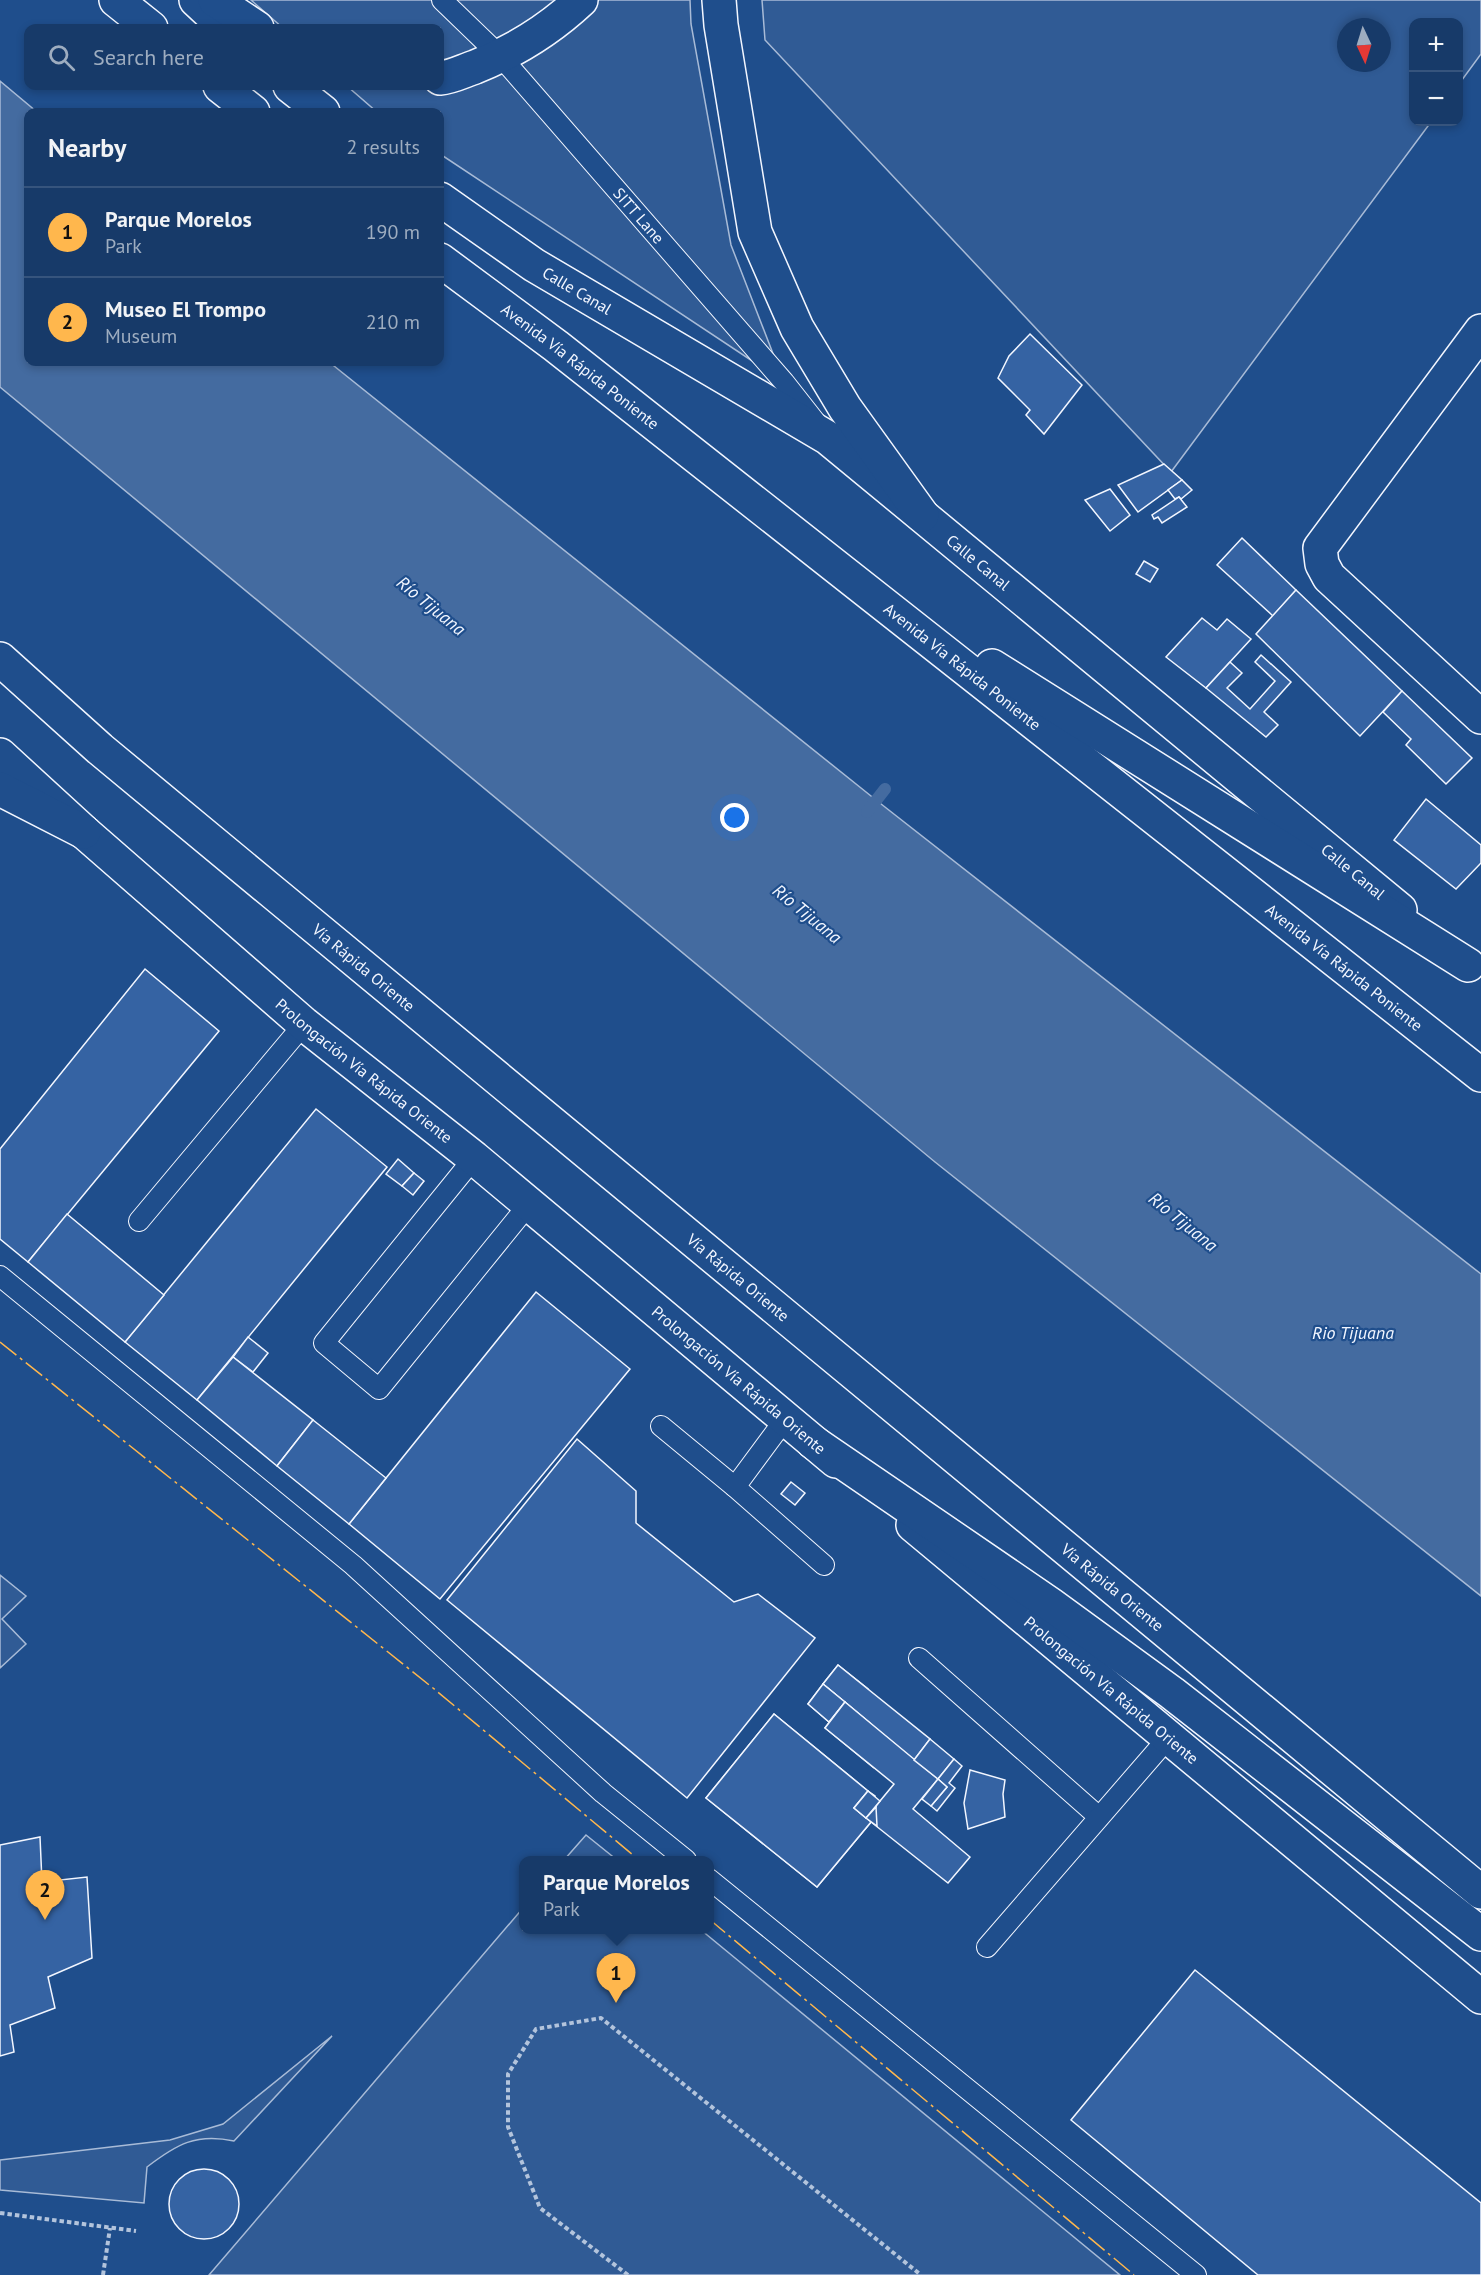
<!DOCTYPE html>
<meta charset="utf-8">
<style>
:root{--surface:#173a69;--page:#244571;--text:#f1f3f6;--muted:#9eadc0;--line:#36547d;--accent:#ffb74d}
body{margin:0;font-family:"PT Sans",sans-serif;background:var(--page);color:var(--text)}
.controls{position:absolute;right:18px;top:18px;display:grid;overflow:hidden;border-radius:12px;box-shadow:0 3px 9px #0003}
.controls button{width:54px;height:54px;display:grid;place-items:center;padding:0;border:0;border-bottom:2px solid var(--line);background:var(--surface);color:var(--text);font:30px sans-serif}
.compass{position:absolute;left:1337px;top:18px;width:54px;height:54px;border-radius:50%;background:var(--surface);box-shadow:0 3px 9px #0003;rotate:176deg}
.you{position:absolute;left:735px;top:818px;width:21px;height:21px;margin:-15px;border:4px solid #fff;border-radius:50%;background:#1a73e8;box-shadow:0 0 0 9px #1a73e833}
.badge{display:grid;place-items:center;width:39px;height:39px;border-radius:50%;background:var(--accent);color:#111;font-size:20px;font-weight:700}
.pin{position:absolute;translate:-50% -50px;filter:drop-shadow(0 2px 3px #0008)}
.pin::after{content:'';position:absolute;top:32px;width:21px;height:18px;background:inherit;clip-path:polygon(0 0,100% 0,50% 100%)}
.popup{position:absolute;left:519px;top:1856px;width:195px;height:78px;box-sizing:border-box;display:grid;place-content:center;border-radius:12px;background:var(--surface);filter:drop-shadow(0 2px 4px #0005);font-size:20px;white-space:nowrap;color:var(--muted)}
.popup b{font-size:22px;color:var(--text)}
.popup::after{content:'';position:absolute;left:50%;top:100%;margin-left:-12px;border:12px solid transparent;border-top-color:var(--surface)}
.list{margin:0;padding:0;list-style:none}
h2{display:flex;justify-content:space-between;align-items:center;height:78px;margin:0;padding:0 24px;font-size:26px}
h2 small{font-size:20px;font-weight:400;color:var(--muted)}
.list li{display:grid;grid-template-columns:39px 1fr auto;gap:18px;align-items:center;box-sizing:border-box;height:90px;padding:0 24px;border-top:2px solid var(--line)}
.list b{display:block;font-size:22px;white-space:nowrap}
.list p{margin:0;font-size:20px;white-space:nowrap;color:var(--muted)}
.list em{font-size:20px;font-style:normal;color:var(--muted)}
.icon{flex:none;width:33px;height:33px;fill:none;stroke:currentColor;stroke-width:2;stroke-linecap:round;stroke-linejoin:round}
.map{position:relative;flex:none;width:1481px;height:2275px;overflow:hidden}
.search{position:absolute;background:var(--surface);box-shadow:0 3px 9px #0003;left:24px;top:24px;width:420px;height:66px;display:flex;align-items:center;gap:15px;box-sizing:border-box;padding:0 21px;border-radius:12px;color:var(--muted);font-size:22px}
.panel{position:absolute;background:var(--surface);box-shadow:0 3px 9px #0003;left:24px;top:108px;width:420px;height:258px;border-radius:12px}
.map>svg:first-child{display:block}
.green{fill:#305b95;stroke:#a8bbd7;stroke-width:1.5;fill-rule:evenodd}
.water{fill:#446ba0;stroke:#a8bbd7;stroke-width:1.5}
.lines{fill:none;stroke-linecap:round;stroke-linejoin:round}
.stream{stroke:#446ba0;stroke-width:12}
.building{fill:#3563a3;stroke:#f2f6ff;stroke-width:1.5}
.service-casing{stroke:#f2f6ff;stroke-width:22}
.minor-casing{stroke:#f2f6ff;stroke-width:36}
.secondary-casing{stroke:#f2f6ff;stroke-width:36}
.primary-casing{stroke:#f2f6ff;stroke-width:36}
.trunk-casing{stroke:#f2f6ff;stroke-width:36}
.path{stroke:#b3c4dc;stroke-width:4;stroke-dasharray:4.5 3;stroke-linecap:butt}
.service{stroke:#1f4e8c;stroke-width:20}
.minor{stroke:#1f4e8c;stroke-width:33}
.secondary{stroke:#1f4e8c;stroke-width:33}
.primary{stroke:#1f4e8c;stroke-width:33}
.trunk{stroke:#1f4e8c;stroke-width:33}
.power{stroke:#ffb74d;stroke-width:1.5;stroke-dasharray:21 4.5 3 4.5;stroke-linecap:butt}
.labels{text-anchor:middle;stroke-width:4.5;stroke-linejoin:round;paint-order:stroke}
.street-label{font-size:16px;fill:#f2f6ff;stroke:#1f4e8c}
.water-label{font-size:18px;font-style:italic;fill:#f2f6ff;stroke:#1f4e8c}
</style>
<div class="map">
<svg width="1481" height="2275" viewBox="0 0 1481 2275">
<rect width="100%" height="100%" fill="#1f4e8c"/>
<g class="green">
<polygon points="251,0 690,0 691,24 731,245 784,382 440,154 440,112 377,112 347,86 440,86 440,28 283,28"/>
<path d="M762 0H1481V54L1459 84 1458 22H1414V122H1431L1171 472 765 40ZM1346 27H1382V63H1346Z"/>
<polygon points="0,1575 26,1596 2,1619 26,1644 0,1668"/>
<polygon points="586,1835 617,1860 564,1860"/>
<polygon points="523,1908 523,1930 701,1930 1120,2275 209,2275"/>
<path d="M332 2036 234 2141C196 2133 177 2144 147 2167L144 2203 0 2190V2160L170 2140 223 2124Z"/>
</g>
<polygon class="water" points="0,81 37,112 28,112 28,362 329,362 876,800 1481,1274 1481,1596 935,1162 0,387"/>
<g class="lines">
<polyline class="stream" points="867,812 885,789"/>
</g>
<g class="building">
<polygon points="1030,334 1082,385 1044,434 1026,415 1030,410 998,378 1009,356"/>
<polygon points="1164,464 1182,480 1138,512 1118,485"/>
<polygon points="1182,480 1192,490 1181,499 1179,497 1175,499 1168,490"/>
<polygon points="1110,489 1130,515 1110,531 1085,500"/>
<polygon points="1179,497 1187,507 1162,523 1158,517 1154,519 1152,515"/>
<polygon points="1242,538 1296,590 1273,616 1217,565"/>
<polygon points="1144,561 1158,569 1150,582 1136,574"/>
<polygon points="1296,590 1402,691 1360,736 1256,634"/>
<polygon points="1202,618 1217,630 1227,619 1251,639 1206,688 1166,657"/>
<polygon points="1261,655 1291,682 1264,712 1278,725 1266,737 1206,688 1230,662 1242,673 1227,688 1250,709 1275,681 1255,662"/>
<polygon points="1402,691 1472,758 1446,784 1406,745 1411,739 1383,712"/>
<polygon points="1426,799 1481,845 1481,863 1456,889 1394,840"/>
<polygon points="145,969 219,1031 28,1262 0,1239 0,1149"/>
<polygon points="316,1109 387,1167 197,1400 125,1342"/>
<polygon points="398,1159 414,1173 402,1186 386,1174"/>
<polygon points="414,1173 424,1181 413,1195 402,1186"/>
<polygon points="67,1214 164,1295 125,1342 28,1262"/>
<polygon points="536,1292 630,1369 440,1599 349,1524"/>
<polygon points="248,1337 268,1353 253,1372 233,1357"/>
<polygon points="233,1357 313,1420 277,1466 197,1400"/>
<polygon points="313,1420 386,1478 349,1524 277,1466"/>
<polygon points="577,1439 636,1491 636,1523 734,1602 758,1594 815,1638 687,1798 447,1600"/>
<polygon points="791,1482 805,1493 795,1505 781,1494"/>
<polygon points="838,1665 868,1689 870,1723 823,1684"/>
<polygon points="838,1665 930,1739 914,1760 823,1684"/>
<polygon points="823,1684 845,1702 829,1722 808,1704"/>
<polygon points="823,1684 845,1702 829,1722 808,1704"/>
<polygon points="845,1702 870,1723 873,1767 825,1728"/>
<polygon points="845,1702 938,1779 913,1809 970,1857 948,1883 866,1818 894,1784 825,1728"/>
<polygon points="774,1714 868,1791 854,1808 871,1822 817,1887 706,1798"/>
<polygon points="774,1714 868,1791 854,1808 871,1822 817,1887 706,1798"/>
<polygon points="930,1739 954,1759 938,1779 914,1760"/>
<polygon points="954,1759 962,1766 949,1783 955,1788 937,1811 931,1806 947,1787 938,1779"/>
<polygon points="970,1770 1005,1780 1003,1794 1005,1817 968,1829 964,1803"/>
<polygon points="938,1779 947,1787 931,1806 922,1799"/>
<polygon points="868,1791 875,1796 876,1807 866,1818 854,1808"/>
<polygon points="868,1791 880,1801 866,1818 854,1808"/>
<polygon points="876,1807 877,1826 866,1818"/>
<polygon points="40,1837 42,1882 87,1877 92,1958 48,1977 55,2008 10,2025 14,2052 0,2056 0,1845"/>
<polygon points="1195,1970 1481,2203 1481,2275 1258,2275 1071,2120"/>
<circle cx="204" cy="2204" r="35"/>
</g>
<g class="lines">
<g class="service-casing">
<g id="service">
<path id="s1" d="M442 0 501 57 784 382 817 424"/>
<polyline points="474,1158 324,1343 379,1389 529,1204"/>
<polyline points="139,1221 304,1024"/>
<polyline points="0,1276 353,1565 603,1793 686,1860"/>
<polyline points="661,1426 735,1487 824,1565"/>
<polyline points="735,1487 786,1418"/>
<polyline points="919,1658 1099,1817"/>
<polyline points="709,1879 1196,2275"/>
<polyline points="987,1947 1168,1738"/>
</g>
</g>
<g class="minor-casing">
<polyline id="minor" points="1481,331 1320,548 1322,564 1329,577 1481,717"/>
</g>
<g class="secondary-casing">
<g id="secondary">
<polyline points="196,0 226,28"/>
<polyline points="290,86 323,112"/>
<path id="s2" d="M440 199 534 265 828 438 1400 910"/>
<path id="s3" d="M0 755 84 832 304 1024 474 1158 836 1461"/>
<path id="s4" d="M913 1525 1481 1997"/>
</g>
</g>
<g class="primary-casing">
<g id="primary">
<polyline points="215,0 257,28"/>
<polyline points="719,0 721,25 755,232 797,328 845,408 922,515"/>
<path d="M440 78C452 77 463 71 475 67 515 51 550 29 581 0"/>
<polyline points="0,789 84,832"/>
</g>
</g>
<g class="trunk-casing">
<g id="trunk">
<polyline points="116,0 151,28"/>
<polyline points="220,86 253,112"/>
<path id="s5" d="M440 260 556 346 1481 1075"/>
<path id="s6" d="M0 659 100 749 275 894 1481 1892"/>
<polyline points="992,666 1468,965"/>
<polyline points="813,1442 1050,1604 1172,1693 1481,1934"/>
</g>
</g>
<g class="path">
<polyline points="0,2213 136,2231"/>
<polyline points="103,2275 110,2228"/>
<polyline points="628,2275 540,2208 508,2127 508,2074 536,2029 601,2018 921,2275"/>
</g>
<use href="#service" class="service"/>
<use href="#minor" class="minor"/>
<use href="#secondary" class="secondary"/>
<use href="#primary" class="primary"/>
<use href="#trunk" class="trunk"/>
<g class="power">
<polyline points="0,1342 433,1688 639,1860"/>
<polyline points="709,1919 1134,2275"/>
</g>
</g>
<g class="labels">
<g class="street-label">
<text dy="6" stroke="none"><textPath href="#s1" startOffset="292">SITT Lane</textPath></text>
<text dy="6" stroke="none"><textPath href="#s2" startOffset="165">Calle Canal</textPath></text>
<text dy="6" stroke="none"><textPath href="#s5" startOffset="176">Avenida Vía Rápida Poniente</textPath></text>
<text dy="6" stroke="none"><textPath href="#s2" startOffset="651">Calle Canal</textPath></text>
<text dy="6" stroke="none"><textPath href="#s5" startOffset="662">Avenida Vía Rápida Poniente</textPath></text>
<text dy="6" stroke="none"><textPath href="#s2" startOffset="1137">Calle Canal</textPath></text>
<text dy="6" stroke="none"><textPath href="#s5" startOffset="1148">Avenida Vía Rápida Poniente</textPath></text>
<text dy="6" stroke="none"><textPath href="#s6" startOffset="477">Vía Rápida Oriente</textPath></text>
<text dy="6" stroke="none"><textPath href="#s3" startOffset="482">Prolongación Vía Rápida Oriente</textPath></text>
<text dy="6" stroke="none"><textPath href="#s6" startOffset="963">Vía Rápida Oriente</textPath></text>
<text dy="6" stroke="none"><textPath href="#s3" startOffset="968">Prolongación Vía Rápida Oriente</textPath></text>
<text dy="6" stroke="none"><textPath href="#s6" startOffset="1449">Vía Rápida Oriente</textPath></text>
<text dy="6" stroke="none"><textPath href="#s4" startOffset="258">Prolongación Vía Rápida Oriente</textPath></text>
</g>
<g class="water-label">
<text transform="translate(431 606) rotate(39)" y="6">Río Tijuana</text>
<text transform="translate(807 914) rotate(39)" y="6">Río Tijuana</text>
<text transform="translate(1183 1222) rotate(39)" y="6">Río Tijuana</text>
<text x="1353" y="1339">Rio Tijuana</text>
</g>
</g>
</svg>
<div class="controls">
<button>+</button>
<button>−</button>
</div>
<svg class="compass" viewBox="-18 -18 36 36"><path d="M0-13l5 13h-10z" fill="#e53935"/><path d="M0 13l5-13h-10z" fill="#9eadc0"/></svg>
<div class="you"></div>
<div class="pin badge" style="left:616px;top:2003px">1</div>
<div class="popup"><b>Parque Morelos</b>Park</div>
<div class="pin badge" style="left:45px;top:1920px">2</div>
<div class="search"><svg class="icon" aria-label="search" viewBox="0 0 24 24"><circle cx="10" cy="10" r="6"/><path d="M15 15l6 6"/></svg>Search here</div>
<section class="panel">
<h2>Nearby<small>2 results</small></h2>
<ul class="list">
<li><span class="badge">1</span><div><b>Parque Morelos</b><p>Park</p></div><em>190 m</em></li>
<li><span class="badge">2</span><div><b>Museo El Trompo</b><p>Museum</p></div><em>210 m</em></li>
</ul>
</section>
</div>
